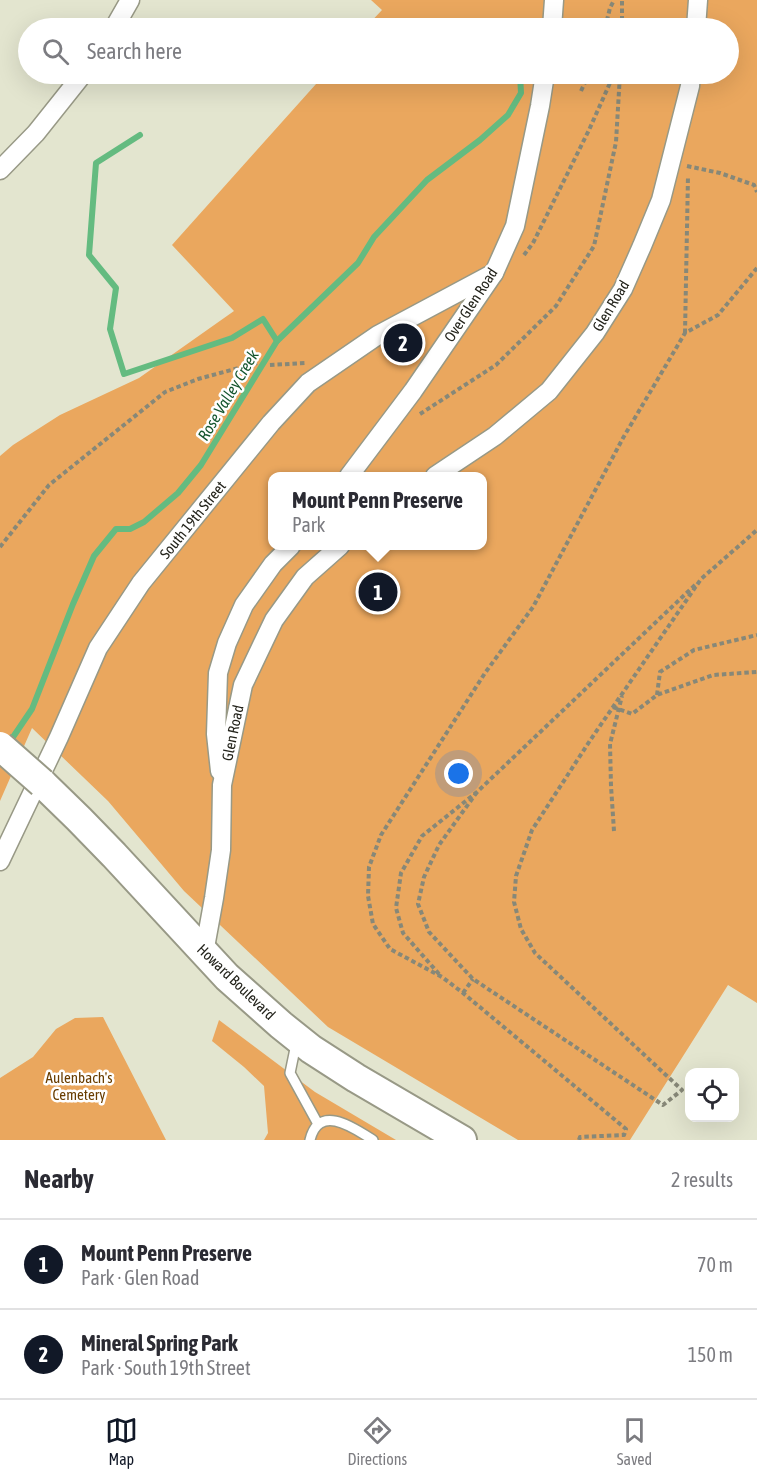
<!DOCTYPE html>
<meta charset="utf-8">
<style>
:root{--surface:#fff;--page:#f7f7f7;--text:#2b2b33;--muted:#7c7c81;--line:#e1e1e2;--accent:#111827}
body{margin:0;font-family:"Asap Condensed",sans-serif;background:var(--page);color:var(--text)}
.controls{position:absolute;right:18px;bottom:18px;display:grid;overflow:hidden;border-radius:12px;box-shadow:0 6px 24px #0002}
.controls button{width:54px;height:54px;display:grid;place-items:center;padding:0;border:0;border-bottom:2px solid var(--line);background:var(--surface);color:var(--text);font:30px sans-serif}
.you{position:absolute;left:459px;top:774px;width:21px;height:21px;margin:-15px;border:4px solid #fff;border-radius:50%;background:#1a73e8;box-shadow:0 0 0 9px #1a73e833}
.badge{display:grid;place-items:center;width:39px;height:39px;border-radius:50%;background:var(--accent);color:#fff;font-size:20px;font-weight:700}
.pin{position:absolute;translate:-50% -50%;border:3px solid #fff;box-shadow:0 2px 6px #0006}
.popup{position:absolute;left:268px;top:472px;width:219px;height:78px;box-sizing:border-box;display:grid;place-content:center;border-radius:12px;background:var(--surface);filter:drop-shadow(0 2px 4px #0005);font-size:20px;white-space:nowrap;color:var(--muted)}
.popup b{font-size:22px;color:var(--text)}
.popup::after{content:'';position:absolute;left:50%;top:100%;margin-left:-12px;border:12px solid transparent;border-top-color:var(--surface)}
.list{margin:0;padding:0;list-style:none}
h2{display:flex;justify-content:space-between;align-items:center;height:78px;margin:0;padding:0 24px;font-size:26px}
h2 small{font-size:20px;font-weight:400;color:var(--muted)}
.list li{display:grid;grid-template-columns:39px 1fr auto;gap:18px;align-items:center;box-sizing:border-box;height:90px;padding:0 24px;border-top:2px solid var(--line)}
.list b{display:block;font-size:22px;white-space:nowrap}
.list p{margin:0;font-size:20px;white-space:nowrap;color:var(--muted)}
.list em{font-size:20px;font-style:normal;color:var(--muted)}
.icon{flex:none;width:33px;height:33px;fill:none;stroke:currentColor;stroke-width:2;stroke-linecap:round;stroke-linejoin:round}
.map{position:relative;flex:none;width:757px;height:1140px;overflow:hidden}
.search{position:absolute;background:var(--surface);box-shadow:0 6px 24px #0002;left:18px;right:18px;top:18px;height:66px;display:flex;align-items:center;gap:15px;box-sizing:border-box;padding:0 21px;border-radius:33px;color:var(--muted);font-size:22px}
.sheet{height:258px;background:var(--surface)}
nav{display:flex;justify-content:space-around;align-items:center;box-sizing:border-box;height:84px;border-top:2px solid var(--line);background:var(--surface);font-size:16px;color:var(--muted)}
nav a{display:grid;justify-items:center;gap:3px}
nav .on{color:var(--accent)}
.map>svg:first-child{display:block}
.green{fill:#eaa75e;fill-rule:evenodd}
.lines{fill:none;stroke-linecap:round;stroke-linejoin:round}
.stream{stroke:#64bb80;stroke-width:6}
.lane-casing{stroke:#989986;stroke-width:12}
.street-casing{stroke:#989986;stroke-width:21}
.primary-casing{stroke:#989986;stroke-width:32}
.path{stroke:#878878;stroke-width:4;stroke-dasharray:4.5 3;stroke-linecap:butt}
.lane{stroke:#fff;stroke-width:9}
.street{stroke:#fff;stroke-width:18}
.primary{stroke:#fff;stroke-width:28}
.primary-bridge-casing{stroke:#989986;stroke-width:32;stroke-linecap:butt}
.primary-bridge{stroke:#fff;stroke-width:28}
.labels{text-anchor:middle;stroke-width:5;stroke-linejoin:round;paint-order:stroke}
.street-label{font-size:15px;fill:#23231b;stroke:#fff}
.park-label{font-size:15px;fill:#693d00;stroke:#fff}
.water-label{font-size:16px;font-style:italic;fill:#16562f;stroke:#fff}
</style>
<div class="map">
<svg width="757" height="1140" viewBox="0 0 757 1140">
<rect width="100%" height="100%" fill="#e3e5cf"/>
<g class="green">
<path d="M371 0H757V1003L728 985 630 1140H518L328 1027 184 891 108 801 32 728 0 801V456L13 445 60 415 139 378 234 311 172 245 325 74H728V28H365L382 10ZM273 476H483V546H273Z"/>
<polygon points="103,1017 166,1140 0,1140 0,1078 33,1057 56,1029 75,1018"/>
<polygon points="219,1020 315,1092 396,1140 264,1140 268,1133 264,1086 244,1067 212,1041"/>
</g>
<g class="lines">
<g class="stream">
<polyline points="140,135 96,163 89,255 116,288 110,329 124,374 232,338 263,319 277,341"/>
<polyline points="9,743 32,709 73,604 94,556 116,529 130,529 144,522 178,493 201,465 277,341 358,263 374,237 427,180 480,140 508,115 521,93 520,74"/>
</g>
<g class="lane-casing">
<g id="lane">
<polyline points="296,1044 290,1073 318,1124"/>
<path d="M310 1140C319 1103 354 1128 373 1140"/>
</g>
</g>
<g class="street-casing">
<g id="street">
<polyline points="114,28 130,0"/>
<polyline points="552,28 554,0"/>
<polyline points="696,28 698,0"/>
<polyline points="0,170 36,133 83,74"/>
<polyline points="349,476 413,391 494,273 515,226 540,106 545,74"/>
<polyline points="435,476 495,436 549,391 595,333 623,289 642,246 661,200 690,86 691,74"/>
<polyline points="220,771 216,734 218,673 227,643 244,605 273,564 291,546"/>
<polyline points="0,861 59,737 98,648 141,583 271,423 308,383 378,335 494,273"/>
<polyline points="204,953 214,898 221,850 222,785 243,685 274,620 305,577 340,546"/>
</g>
</g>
<g class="primary-casing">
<polyline id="primary" points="42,783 79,819 114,855 227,977 281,1025 311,1049 356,1078 462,1140"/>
</g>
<g class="path">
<polyline points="605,28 610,8 614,0"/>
<polyline points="622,28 622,0"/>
<polyline points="581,91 589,74"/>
<polyline points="687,166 720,173 754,185 757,192"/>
<polyline points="524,255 533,243 589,130 614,74"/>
<polyline points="685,333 688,176"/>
<polyline points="270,365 305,363"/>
<polyline points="420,414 496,365 556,306 594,246 616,142 620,74"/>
<polyline points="0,547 49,485 165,392 198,379 257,363"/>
<polyline points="657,695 660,672 694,650 757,635"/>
<polyline points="613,707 632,714 657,695 713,675 757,672"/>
<polyline points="477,792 439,845 424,877 418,904 429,932 473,979 663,1105 682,1090 535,953 521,929 514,902 516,876 532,830 591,739 701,579 757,530"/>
<polyline points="614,831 611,786 610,744 622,696"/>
<polyline points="439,974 403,933 396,908 401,873 422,836 477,792 695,585"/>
<polyline points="463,993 473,979"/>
<polyline points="579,1140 580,1137 624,1135 626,1129 463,993 442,977 390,949 373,924 368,896 369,867 381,835 485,673 533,607 623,438 685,333 718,315 757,268"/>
</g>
<use href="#lane" class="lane"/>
<use href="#street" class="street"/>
<use href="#primary" class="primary"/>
<g class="primary-bridge-casing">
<polyline id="primary-bridge" points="0,746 42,783"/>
</g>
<use href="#primary-bridge" class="primary-bridge"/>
</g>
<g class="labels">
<g class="street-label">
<text transform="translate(471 305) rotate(-57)" y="5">Over Glen Road</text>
<text transform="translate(611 306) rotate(-59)" y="5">Glen Road</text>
<text transform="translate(193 520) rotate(-51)" y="5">South 19th Street</text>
<text transform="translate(233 733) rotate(-78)" y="5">Glen Road</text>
<text transform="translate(236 982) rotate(44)" y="5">Howard Boulevard</text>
</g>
<g class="park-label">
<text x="79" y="1083">Aulenbach's<tspan x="79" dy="17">Cemetery</tspan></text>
</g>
<g class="water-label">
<text transform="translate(228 395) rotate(-59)" y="6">Rose Valley Creek</text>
</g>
</g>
</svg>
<div class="controls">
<button><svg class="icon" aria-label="locate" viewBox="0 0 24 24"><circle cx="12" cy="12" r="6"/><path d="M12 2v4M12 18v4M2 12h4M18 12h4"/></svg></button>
</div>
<div class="you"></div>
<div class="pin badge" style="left:378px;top:592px">1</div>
<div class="popup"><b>Mount Penn Preserve</b>Park</div>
<div class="pin badge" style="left:403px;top:343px">2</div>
<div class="search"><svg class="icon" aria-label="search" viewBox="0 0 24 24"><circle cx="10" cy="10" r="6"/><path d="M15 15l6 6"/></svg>Search here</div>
</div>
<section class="sheet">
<h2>Nearby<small>2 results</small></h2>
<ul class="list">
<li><span class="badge">1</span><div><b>Mount Penn Preserve</b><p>Park · Glen Road</p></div><em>70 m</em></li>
<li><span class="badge">2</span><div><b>Mineral Spring Park</b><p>Park · South 19th Street</p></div><em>150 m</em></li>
</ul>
</section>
<nav>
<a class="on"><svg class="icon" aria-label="map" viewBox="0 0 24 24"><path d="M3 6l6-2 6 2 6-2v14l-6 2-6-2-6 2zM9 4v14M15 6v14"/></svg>Map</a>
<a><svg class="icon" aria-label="directions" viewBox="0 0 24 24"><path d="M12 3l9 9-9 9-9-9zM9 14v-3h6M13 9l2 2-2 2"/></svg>Directions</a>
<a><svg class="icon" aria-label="saved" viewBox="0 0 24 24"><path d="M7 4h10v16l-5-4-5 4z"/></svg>Saved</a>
</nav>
